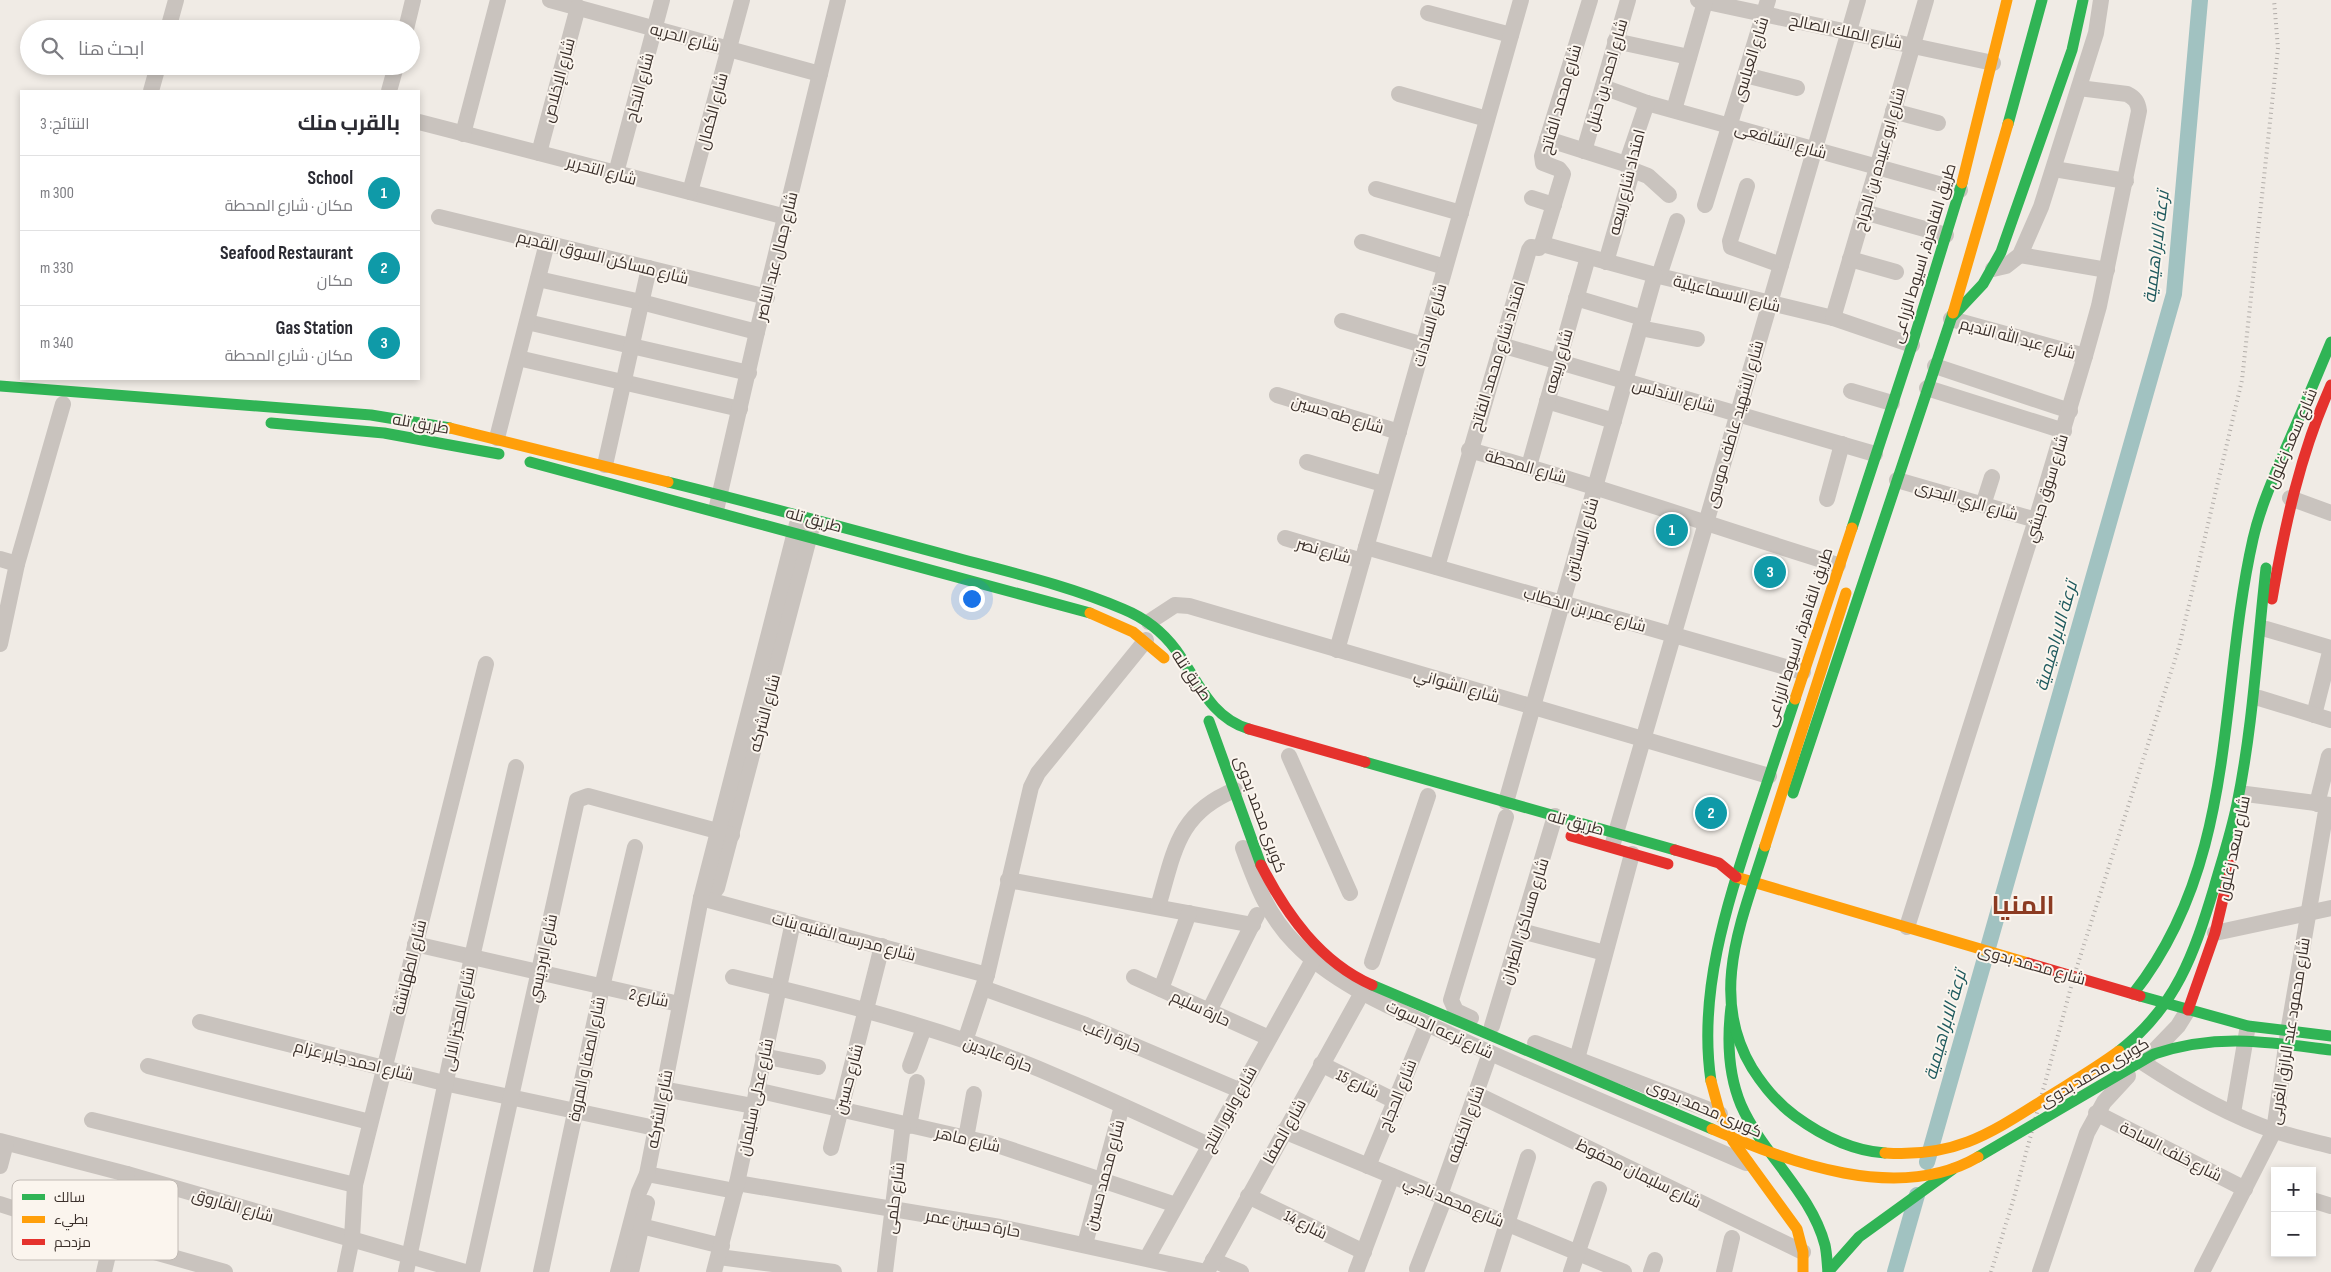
<!DOCTYPE html>
<html lang="ar">
<meta charset="utf-8">
<style>
:root{--surface:#fff;--page:#f2f2f3;--text:#2b2b33;--muted:#7c7c81;--line:#e1e1e2;--accent:#7a716c}
body{margin:0;font-family:"Sofia Sans Condensed",Cairo,sans-serif;background:var(--page);color:var(--text);direction:rtl}
.controls{position:absolute;right:15px;bottom:15px;display:grid;overflow:hidden;border-radius:0px;box-shadow:0 2px 8px #0003}
.controls button{width:45px;height:45px;display:grid;place-items:center;padding:0;border:0;border-bottom:1px solid var(--line);background:var(--surface);color:var(--text);font:25px sans-serif}
.you{position:absolute;left:971px;top:598px;width:18px;height:18px;margin:-12px;border:4px solid #fff;border-radius:50%;background:#1a73e8;box-shadow:0 0 0 8px #1a73e833}
.badge{display:grid;place-items:center;width:32px;height:32px;border-radius:50%;background:var(--accent);color:#fff;font-size:16px;font-weight:700}
.pin{position:absolute;translate:-50% -50%;border:2px solid #fff;box-shadow:0 1px 5px #0006}
.list{margin:0;padding:0;list-style:none}
h2{display:flex;justify-content:space-between;align-items:center;height:65px;margin:0;padding:0 20px;font-size:21px}
h2 small{font-size:16px;font-weight:400;color:var(--muted)}
.list li{display:grid;grid-template-columns:32px 1fr auto;gap:15px;align-items:center;box-sizing:border-box;height:75px;padding:0 20px;border-top:1px solid var(--line)}
.list b{display:block;font-size:19px;white-space:nowrap}
.list p{margin:0;font-size:16px;white-space:nowrap;color:var(--muted)}
.list em{font-size:16px;font-style:normal;color:var(--muted)}
.icon{flex:none;width:28px;height:28px;fill:none;stroke:currentColor;stroke-width:2;stroke-linecap:round;stroke-linejoin:round}
.map{position:relative;flex:none;width:2331px;height:1272px;overflow:hidden;direction:ltr}
.search{position:absolute;background:var(--surface);box-shadow:0 2px 8px #0003;left:20px;top:20px;width:400px;height:55px;display:flex;align-items:center;gap:12px;box-sizing:border-box;padding:0 18px;border-radius:28px;color:var(--muted);font-size:19px}
.panel{position:absolute;background:var(--surface);box-shadow:0 2px 8px #0003;left:20px;top:90px;width:400px;height:290px;border-radius:0px;direction:rtl}
.map>svg:first-child{display:block}
.lines{fill:none;stroke-linecap:round;stroke-linejoin:round}
.canal{stroke:#a1c2c1;stroke-width:16}
.street{stroke:#c9c3be;stroke-width:16}
.fast{stroke:#30b455;stroke-width:11}
.slow{stroke:#ff9f0a;stroke-width:11}
.jam{stroke:#e5322d;stroke-width:11}
.rail{stroke:#b1aca8;stroke-width:4;stroke-dasharray:1 4;stroke-linecap:butt}
.fast-bridge{stroke:#30b455;stroke-width:11}
.slow-bridge{stroke:#ff9f0a;stroke-width:11}
.jam-bridge{stroke:#e5322d;stroke-width:11}
.labels{text-anchor:middle;stroke-width:4;stroke-linejoin:round;paint-order:stroke}
.street-label{font-size:16px;fill:#3b302b;stroke:#fbf5ee}
.water-label{font-size:18px;font-style:italic;fill:#1f5a5e;stroke:#fbf5ee}
.town-label{font-size:26px;font-weight:bold;fill:#8c3b22;stroke:#fbf5ee}
.key{fill:#fbf5ee;stroke:#c1bab4;stroke-width:1}
.key-label{font-size:14px;fill:#3b302b}
</style>
<div class="map">
<svg width="2331" height="1272" viewBox="0 0 2331 1272">
<rect width="100%" height="100%" fill="#f0ebe5"/>
<g class="lines">
<g class="canal">
<polyline points="1927,1162 2174,294 2200,0"/>
<polyline points="1895,1272 1917,1195"/>
</g>
<g class="street">
<polyline points="550,0 820,74"/>
<polyline points="1698,0 1993,63"/>
<polyline points="1428,13 1511,35"/>
<polyline points="168,29 176,0"/>
<polyline points="406,29 413,0"/>
<polyline points="1615,41 1689,57"/>
<polyline points="1745,75 1797,88"/>
<polyline points="1603,87 1647,103 1960,190"/>
<polyline points="151,91 158,66"/>
<polyline points="389,91 396,66"/>
<polyline points="1399,94 1487,119"/>
<polyline points="1674,110 1705,2"/>
<polyline points="1893,111 1938,123"/>
<polyline points="419,122 786,217"/>
<polyline points="463,134 498,0"/>
<polyline points="1547,139 1629,165"/>
<polyline points="1584,151 1628,0"/>
<polyline points="539,153 578,7"/>
<polyline points="1630,169 1648,176 1669,195"/>
<polyline points="2054,169 2126,181"/>
<polyline points="616,173 662,0"/>
<polyline points="1747,186 1730,241 1731,247 1781,265"/>
<polyline points="1376,189 1461,213"/>
<polyline points="690,192 742,0"/>
<polyline points="1532,198 1554,205"/>
<polyline points="1705,205 1768,0"/>
<polyline points="1864,212 1946,235"/>
<polyline points="439,217 767,297"/>
<polyline points="1362,242 1445,267"/>
<polyline points="1542,244 1659,276 1833,318 1912,345"/>
<polyline points="1542,244 1563,174 1559,169 1543,163 1542,156 1590,0"/>
<polyline points="2020,255 2107,270"/>
<polyline points="1850,259 1896,272"/>
<polyline points="1606,262 1630,179 1629,156 1647,103"/>
<polyline points="1993,269 2006,266 2020,255 2041,207 2096,33 2101,0"/>
<polyline points="1659,276 1677,221"/>
<polyline points="538,279 641,302 757,332"/>
<polyline points="1576,298 1643,318"/>
<polyline points="1833,318 1926,0"/>
<polyline points="1951,319 2085,356"/>
<polyline points="1342,321 1423,345"/>
<polyline points="527,322 749,373"/>
<polyline points="1640,328 1697,339"/>
<polyline points="1501,345 1875,454"/>
<polyline points="518,358 740,409"/>
<polyline points="1935,366 2070,411"/>
<polyline points="1927,388 2064,431"/>
<polyline points="1851,391 1892,403"/>
<polyline points="1277,395 1399,432"/>
<polyline points="1547,401 1614,421"/>
<polyline points="497,438 547,243"/>
<path d="M1469 450C1594 484 1715 527 1838 565"/>
<polyline points="1307,462 1383,484"/>
<polyline points="605,465 649,268"/>
<polyline points="1529,466 1588,257"/>
<polyline points="1897,480 2036,520"/>
<polyline points="2290,498 2331,513"/>
<polyline points="1827,499 1842,444"/>
<polyline points="1983,505 1992,477"/>
<polyline points="717,506 757,332 838,0"/>
<polyline points="1285,538 1362,561"/>
<polyline points="1366,547 1803,672"/>
<polyline points="0,559 17,564"/>
<polyline points="1437,567 1529,250 1531,247 1539,248 1542,244"/>
<polyline points="1149,622 1175,605 1189,606 1769,776"/>
<polyline points="2266,629 2331,648 2314,715"/>
<polyline points="0,644 17,564 63,404"/>
<polyline points="1337,650 1521,0"/>
<polyline points="2259,698 2331,720"/>
<polyline points="1289,756 1350,893"/>
<polyline points="2246,794 2331,805"/>
<polyline points="1506,802 1655,275"/>
<polyline points="2317,804 2329,756"/>
<polyline points="1613,843 1858,0"/>
<path d="M1243 848C1256 884 1268 916 1295 943 1336 986 1398 1010 1451 1035 1548 1080 1647 1120 1746 1163"/>
<polyline points="1008,880 1253,925"/>
<polyline points="701,898 713,893 717,888 812,527"/>
<polyline points="701,898 987,975"/>
<path d="M1158 907C1174 853 1177 813 1235 790"/>
<path d="M1907 927 2036 520 2085 356 2099 306 2139 111C2138 102 2135 98 2127 94L2079 88"/>
<polyline points="1521,931 1605,953"/>
<polyline points="2215,933 2331,908"/>
<polyline points="415,944 679,1004"/>
<polyline points="1372,962 1428,796"/>
<path d="M733 977C811 996 890 1015 966 1041 1049 1070 1129 1109 1209 1145"/>
<polyline points="1134,977 1269,1038"/>
<polyline points="983,988 1086,1025 1239,1090"/>
<polyline points="1161,989 1189,913"/>
<polyline points="1209,1011 1257,915"/>
<polyline points="1471,1018 1456,1011 1451,1000 1506,817"/>
<polyline points="200,1022 444,1083 655,1128"/>
<polyline points="1492,1026 1555,816"/>
<polyline points="965,1041 987,975 1031,787 1038,773 1146,640"/>
<polyline points="1535,1043 1720,1114"/>
<polyline points="2151,1054 2178,1026 2188,1010"/>
<polyline points="763,1056 818,1067"/>
<polyline points="1577,1059 1632,854"/>
<path d="M2142 1062C2183 1089 2228 1115 2275 1131 2293 1137 2313 1141 2331 1146"/>
<polyline points="1321,1064 1395,1101"/>
<polyline points="148,1066 370,1122"/>
<polyline points="910,1066 924,1028"/>
<polyline points="663,1089 753,1106"/>
<polyline points="756,1090 997,1145 1176,1205"/>
<polyline points="1476,1094 1803,1252"/>
<polyline points="2096,1113 2245,1189"/>
<polyline points="2233,1113 2247,1031"/>
<polyline points="92,1120 355,1185"/>
<polyline points="909,1126 917,1082"/>
<polyline points="1284,1131 1624,1272"/>
<polyline points="966,1138 974,1094"/>
<polyline points="0,1141 127,1174 465,1272"/>
<polyline points="831,1148 882,946"/>
<polyline points="0,1166 6,1143"/>
<polyline points="1368,1166 1427,1024"/>
<polyline points="647,1174 735,1191"/>
<polyline points="737,1183 1000,1227 1206,1272"/>
<polyline points="1440,1195 1490,1053"/>
<polyline points="1248,1196 1364,1252"/>
<polyline points="2312,1200 2331,1206"/>
<polyline points="0,1204 112,1240 225,1272"/>
<polyline points="633,1224 722,1246"/>
<polyline points="1085,1244 1122,1106"/>
<polyline points="719,1257 834,1272"/>
<polyline points="1147,1258 1313,960"/>
<polyline points="1213,1260 1241,1272"/>
<polyline points="1417,1269 1445,1197"/>
<polyline points="104,1272 127,1174"/>
<polyline points="345,1272 352,1238 355,1185 486,664"/>
<polyline points="406,1272 472,957 516,767"/>
<polyline points="472,1272 577,800 588,796 732,835"/>
<polyline points="541,1272 602,987 635,847"/>
<polyline points="618,1272 639,1192 647,1174 701,898 797,524"/>
<polyline points="631,1272 647,1203"/>
<polyline points="714,1272 737,1183 793,922"/>
<polyline points="885,1272 903,1124"/>
<polyline points="1207,1272 1363,991"/>
<polyline points="1356,1272 1392,1176"/>
<polyline points="1492,1272 1528,1157"/>
<polyline points="1571,1272 1599,1189"/>
<polyline points="1651,1272 1655,1260"/>
<polyline points="1724,1272 1732,1238"/>
<polyline points="2040,1272 2087,1133 2104,1102 2128,1076"/>
<polyline points="2202,1272 2274,1131 2288,1032 2327,805"/>
</g>
<g class="fast">
<polyline points="2008,124 2042,0"/>
<polyline points="1953,316 1983,284 2001,252 2072,50 2083,0"/>
<polyline points="0,386 371,415 450,428"/>
<polyline points="271,423 384,433 499,454"/>
<polyline points="530,462 1090,613"/>
<path d="M668 482C765 506 861 532 957 558 1013 573 1070 586 1123 609 1145 618 1162 631 1176 650 1197 679 1210 718 1249 729"/>
<polyline points="1852,528 1912,345 1962,183"/>
<polyline points="1209,721 1261,865"/>
<polyline points="1365,762 1675,850"/>
<polyline points="1793,793 1953,313"/>
<path d="M2133 994C2238 862 2218 694 2253 539 2260 508 2273 479 2285 450 2301 414 2316 378 2331 342"/>
<polyline points="2140,996 2248,1026 2331,1036"/>
<path d="M1731 1007C1727 1040 1728 1074 1741 1105 1763 1155 1811 1192 1825 1245 1827 1254 1827 1263 1828 1272"/>
<path d="M1711 1081C1698 994 1726 907 1753 825 1767 783 1781 741 1795 699"/>
<polyline points="1828,1272 1859,1237 1953,1169"/>
</g>
<g class="slow">
<polyline points="1962,183 2007,0"/>
<polyline points="1953,313 2008,124"/>
<polyline points="450,428 668,482"/>
<polyline points="1090,613 1133,632 1164,658"/>
<polyline points="1795,699 1852,528"/>
<polyline points="1736,877 2028,963"/>
<polyline points="1711,1081 1720,1114 1733,1141 1797,1229 1803,1252 1803,1272"/>
</g>
<g class="jam">
<path d="M2272 599C2285 525 2300 454 2331 385"/>
<polyline points="1249,729 1365,762"/>
<polyline points="1571,836 1668,864"/>
<polyline points="1675,850 1719,863 1736,877"/>
<polyline points="2028,963 2140,996"/>
<polyline points="2188,1010 2215,933 2231,865"/>
</g>
<polyline class="rail" points="1991,1272 2013,1201 2074,976 2179,647 2242,380 2278,48 2274,0"/>
<g class="fast-bridge">
<path d="M1765 846C1742 920 1708 995 1752 1068 1764 1087 1777 1103 1795 1116 1821 1135 1852 1151 1885 1153"/>
<polyline points="1372,985 1712,1129"/>
<path d="M2119 1051C2176 1007 2194 954 2214 888 2222 860 2231 833 2237 804 2253 726 2257 647 2266 568"/>
<path d="M1978 1157 2154 1054C2218 1033 2267 1042 2331 1050"/>
</g>
<g class="slow-bridge">
<polyline points="1765,846 1846,593"/>
<path d="M1712 1129C1789 1162 1898 1204 1978 1157"/>
<path d="M1885 1153C1956 1158 1991 1133 2048 1097 2072 1082 2096 1068 2119 1051"/>
</g>
<path class="jam-bridge" d="M1261 865C1286 914 1320 962 1372 985"/>
</g>
<g class="labels">
<g class="street-label">
<text transform="translate(1846 31) rotate(12)" y="6">شارع الملك الصالح</text>
<text transform="translate(685 37) rotate(15)" y="6">شارع الحريه</text>
<text transform="translate(1750 59) rotate(-73)" y="6">شارع العباسى</text>
<text transform="translate(1606 75) rotate(-74)" y="6">شارع احمد بن حنبل</text>
<text transform="translate(558 80) rotate(-75)" y="6">شارع الإخلاص</text>
<text transform="translate(639 87) rotate(-75)" y="6">شارع النجاح</text>
<text transform="translate(1560 99) rotate(-74)" y="6">شارع محمد الفاتح</text>
<text transform="translate(712 111) rotate(-75)" y="6">شارع الكمال</text>
<text transform="translate(1781 140) rotate(16)" y="6">شارع الشافعى</text>
<text transform="translate(1879 159) rotate(-74)" y="6">شارع ابو عبيده بن الجراح</text>
<text transform="translate(602 170) rotate(15)" y="6">شارع التحرير</text>
<text transform="translate(1626 182) rotate(-76)" y="6">امتداد شارع ربيعه</text>
<text transform="translate(1923 253) rotate(-73)" y="6">طريق القاهرة, اسيوط الزراعى</text>
<text transform="translate(776 256) rotate(-76)" y="6">شارع جمال عبد الناصر</text>
<text transform="translate(603 257) rotate(14)" y="6">شارع مساكن السوق القديم</text>
<text transform="translate(1727 293) rotate(14)" y="6">شارع الاسماعيلية</text>
<text transform="translate(1429 325) rotate(-74)" y="6">شارع السادات</text>
<text transform="translate(2018 338) rotate(15)" y="6">شارع عبد الله النديم</text>
<text transform="translate(1497 356) rotate(-73)" y="6">امتداد شارع محمد الفاتح</text>
<text transform="translate(1558 361) rotate(-74)" y="6">شارع ربيعه</text>
<text transform="translate(1674 395) rotate(16)" y="6">شارع الاندلس</text>
<text transform="translate(1338 414) rotate(17)" y="6">شارع طه حسين</text>
<text transform="translate(421 423) rotate(10)" y="6">طريق تله</text>
<text transform="translate(1734 424) rotate(-74)" y="6">شارع الشهيد عاطف موسى</text>
<text transform="translate(2291 438) rotate(-67)" y="6">شارع سعد زغلول</text>
<text transform="translate(1526 466) rotate(16)" y="6">شارع المحطة</text>
<text transform="translate(2046 488) rotate(-73)" y="6">شارع سوق حبشي</text>
<text transform="translate(1967 500) rotate(16)" y="6">شارع الري البحرى</text>
<text transform="translate(814 519) rotate(15)" y="6">طريق تله</text>
<text transform="translate(1581 539) rotate(-74)" y="6">شارع البساتين</text>
<text transform="translate(1324 550) rotate(16)" y="6">شارع نصر</text>
<text transform="translate(1585 609) rotate(16)" y="6">شارع عمر بن الخطاب</text>
<text transform="translate(1798 637) rotate(-72)" y="6">طريق القاهرة, اسيوط الزراعى</text>
<text transform="translate(1192 675) rotate(56)" y="6">طريق تله</text>
<text transform="translate(1457 685) rotate(16)" y="6">شارع الشواني</text>
<text transform="translate(764 713) rotate(-75)" y="6">شارع الشركه</text>
<text transform="translate(1261 814) rotate(70)" y="6">كوبرى محمد بدوى</text>
<text transform="translate(1576 822) rotate(15)" y="6">طريق تله</text>
<text transform="translate(2233 848) rotate(-78)" y="6">شارع سعد زغلول</text>
<text transform="translate(1524 921) rotate(-73)" y="6">شارع مساكن الطيران</text>
<text transform="translate(844 936) rotate(15)" y="6">شارع مدرسه الفنيه بنات</text>
<text transform="translate(542 958) rotate(-78)" y="6">شارع البرديسي</text>
<text transform="translate(2032 964) rotate(16)" y="6">شارع محمد بدوى</text>
<text transform="translate(409 967) rotate(-76)" y="6">شارع الطهانشة</text>
<text transform="translate(649 997) rotate(12)" y="6">شارع 2</text>
<text transform="translate(1201 1008) rotate(25)" y="6">حارة سليم</text>
<text transform="translate(458 1019) rotate(-78)" y="6">شارع المخبز الالى</text>
<text transform="translate(1440 1029) rotate(25)" y="6">شارع ترعه الدسوت</text>
<text transform="translate(2289 1031) rotate(-81)" y="6">شارع محمود عبد الرازق الغربى</text>
<text transform="translate(1112 1036) rotate(22)" y="6">حارة راغب</text>
<text transform="translate(998 1054) rotate(21)" y="6">حارة عابدين</text>
<text transform="translate(586 1059) rotate(-78)" y="6">شارع الصفا و المروة</text>
<text transform="translate(354 1060) rotate(14)" y="6">شارع احمد جابر عزام</text>
<text transform="translate(2094 1072) rotate(-30)" y="6">كوبرى محمد بدوى</text>
<text transform="translate(848 1079) rotate(-75)" y="6">شارع حسين</text>
<text transform="translate(1358 1083) rotate(26)" y="6">شارع 15</text>
<text transform="translate(1397 1095) rotate(-68)" y="6">شارع الحجاج</text>
<text transform="translate(755 1097) rotate(-78)" y="6">شارع عدلى سليمان</text>
<text transform="translate(1705 1108) rotate(23)" y="6">كوبرى محمد بدوى</text>
<text transform="translate(659 1109) rotate(-79)" y="6">شارع الشركه</text>
<text transform="translate(1229 1109) rotate(-61)" y="6">شارع وابور الثلج</text>
<text transform="translate(1465 1124) rotate(-70)" y="6">شارع الخليفه</text>
<text transform="translate(1284 1131) rotate(-61)" y="6">شارع الصفا</text>
<text transform="translate(968 1139) rotate(13)" y="6">شارع ماهر</text>
<text transform="translate(2171 1151) rotate(27)" y="6">شارع خلف الساحة</text>
<text transform="translate(1639 1173) rotate(26)" y="6">شارع سليمان محفوظ</text>
<text transform="translate(1104 1175) rotate(-75)" y="6">شارع محمد حسين</text>
<text transform="translate(894 1198) rotate(-83)" y="6">شارع حلمى</text>
<text transform="translate(1454 1201) rotate(23)" y="6">شارع محمد ناجي</text>
<text transform="translate(233 1205) rotate(16)" y="6">شارع الفاروق</text>
<text transform="translate(973 1223) rotate(10)" y="6">حارة حسين عمر</text>
<text transform="translate(1306 1224) rotate(26)" y="6">شارع 14</text>
</g>
<g class="water-label">
<text transform="translate(2156 247) rotate(-83)" y="6">ترعة الابراهيمية</text>
<text transform="translate(2056 636) rotate(-74)" y="6">ترعة الابراهيمية</text>
<text transform="translate(1945 1025) rotate(-74)" y="6">ترعة الابراهيمية</text>
</g>
<g class="town-label">
<text x="2023" y="914">المنيا</text>
</g>
</g>
<rect x="12" y="1180" width="166" height="80" rx="8" class="key"/>
<rect x="22" y="1194" width="23" height="6" fill="#30b455"/>
<rect x="22" y="1216" width="23" height="7" fill="#ff9f0a"/>
<rect x="22" y="1239" width="23" height="6" fill="#e5322d"/>
<g class="key-label">
<text x="54" y="1202">سالك</text>
<text x="54" y="1224">بطيء</text>
<text x="54" y="1247">مزدحم</text>
</g>
</svg>
<div class="controls">
<button>+</button>
<button>−</button>
</div>
<div class="you"></div>
<div class="pin badge" style="left:1672px;top:530px;background:#0f9aa8">1</div>
<div class="pin badge" style="left:1711px;top:813px;background:#0f9aa8">2</div>
<div class="pin badge" style="left:1770px;top:572px;background:#0f9aa8">3</div>
<div class="search"><svg class="icon" aria-label="search" viewBox="0 0 24 24"><circle cx="10" cy="10" r="6"/><path d="M15 15l6 6"/></svg>ابحث هنا</div>
<section class="panel">
<h2>بالقرب منك<small>النتائج: 3</small></h2>
<ul class="list">
<li><span class="badge" style="background:#0f9aa8">1</span><div><b>School</b><p>مكان · شارع المحطة</p></div><em>300 m</em></li>
<li><span class="badge" style="background:#0f9aa8">2</span><div><b>Seafood Restaurant</b><p>مكان</p></div><em>330 m</em></li>
<li><span class="badge" style="background:#0f9aa8">3</span><div><b>Gas Station</b><p>مكان · شارع المحطة</p></div><em>340 m</em></li>
</ul>
</section>
</div>
